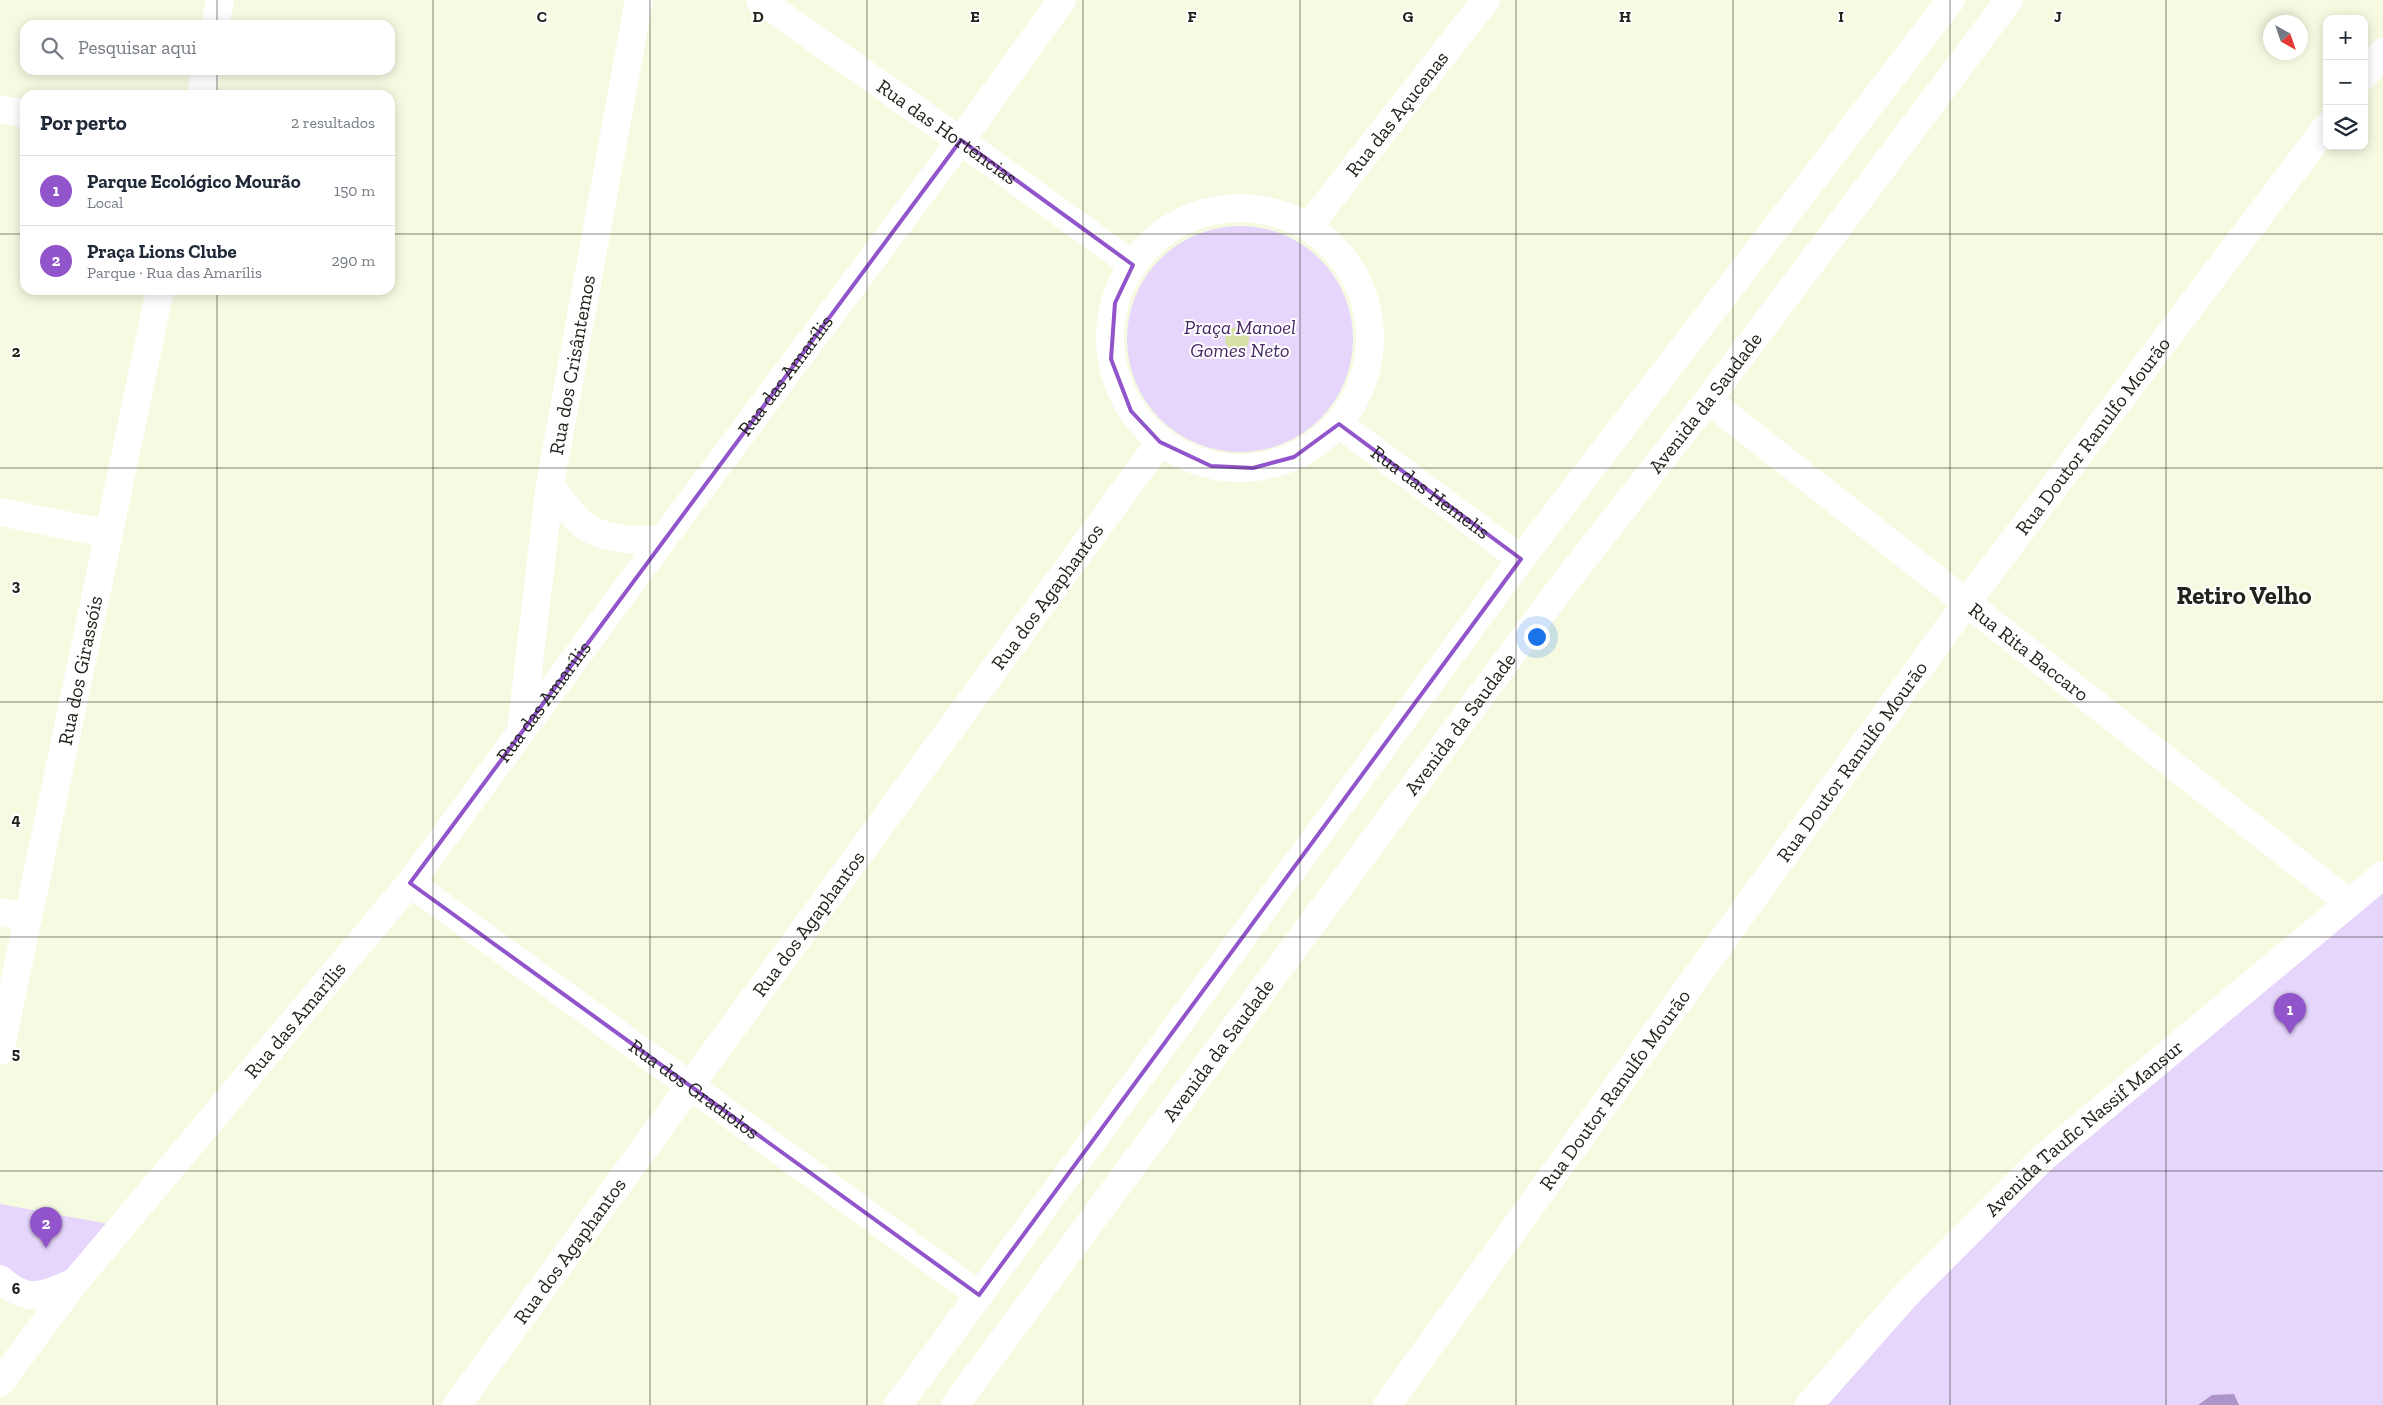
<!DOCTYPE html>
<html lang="pt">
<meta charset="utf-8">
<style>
:root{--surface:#fff;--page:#f6f6f7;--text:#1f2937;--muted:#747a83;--line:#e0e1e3;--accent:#9154cb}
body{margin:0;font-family:"Zilla Slab",serif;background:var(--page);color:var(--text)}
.controls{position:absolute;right:15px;top:15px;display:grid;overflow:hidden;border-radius:10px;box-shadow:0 2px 12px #0003}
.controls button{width:45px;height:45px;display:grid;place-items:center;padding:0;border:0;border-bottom:1px solid var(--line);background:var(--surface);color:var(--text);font:25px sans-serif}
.compass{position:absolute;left:2263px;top:15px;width:45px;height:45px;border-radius:50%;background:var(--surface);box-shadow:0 2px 12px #0003;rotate:140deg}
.you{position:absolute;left:1536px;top:636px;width:18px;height:18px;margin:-12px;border:4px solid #fff;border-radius:50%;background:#1a73e8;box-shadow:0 0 0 8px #1a73e833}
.badge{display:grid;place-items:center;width:32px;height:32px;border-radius:50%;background:var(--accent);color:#fff;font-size:16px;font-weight:700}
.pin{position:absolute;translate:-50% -41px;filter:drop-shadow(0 1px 2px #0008)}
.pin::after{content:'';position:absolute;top:26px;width:18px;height:15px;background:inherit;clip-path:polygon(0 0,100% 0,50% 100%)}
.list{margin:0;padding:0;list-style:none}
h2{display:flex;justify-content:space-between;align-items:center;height:65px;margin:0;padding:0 20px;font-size:21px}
h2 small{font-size:16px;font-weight:400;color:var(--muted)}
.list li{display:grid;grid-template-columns:32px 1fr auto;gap:15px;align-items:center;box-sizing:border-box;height:70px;padding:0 20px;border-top:1px solid var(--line)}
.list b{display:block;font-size:19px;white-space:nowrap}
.list p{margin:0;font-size:16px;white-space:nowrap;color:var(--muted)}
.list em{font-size:16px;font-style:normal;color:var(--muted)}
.icon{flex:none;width:28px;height:28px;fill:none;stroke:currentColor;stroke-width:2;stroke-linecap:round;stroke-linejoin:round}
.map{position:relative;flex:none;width:2383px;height:1405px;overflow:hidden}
.search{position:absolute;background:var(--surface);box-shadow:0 2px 12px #0003;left:20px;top:20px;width:375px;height:55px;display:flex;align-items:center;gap:12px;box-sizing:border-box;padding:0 18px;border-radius:15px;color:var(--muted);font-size:19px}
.panel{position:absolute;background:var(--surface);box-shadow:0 2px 12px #0003;left:20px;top:90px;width:375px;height:205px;border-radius:15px}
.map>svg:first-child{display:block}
.green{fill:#e6d6fc}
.water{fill:#ad95c9}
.building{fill:#d7e1a6}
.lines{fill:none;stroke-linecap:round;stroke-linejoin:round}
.minor{stroke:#fff;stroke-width:28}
.tertiary{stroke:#fff;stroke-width:28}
.secondary{stroke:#fff;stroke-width:28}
.marked{fill:none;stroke:#9154cb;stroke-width:4;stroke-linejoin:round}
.grid{fill:none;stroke:#22241b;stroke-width:1;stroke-opacity:0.55}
.labels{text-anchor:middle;stroke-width:4;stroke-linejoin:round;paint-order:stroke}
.street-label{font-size:20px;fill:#22241b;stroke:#fff}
.park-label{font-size:20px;font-style:italic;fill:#472766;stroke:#fff}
.district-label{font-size:25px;font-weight:bold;fill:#22241b;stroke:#fff}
.grid-label{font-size:16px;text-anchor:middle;font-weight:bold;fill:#22241b;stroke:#fff;stroke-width:4;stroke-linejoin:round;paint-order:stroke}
</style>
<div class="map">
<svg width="2383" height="1405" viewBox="0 0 2383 1405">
<rect width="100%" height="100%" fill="#f5fae1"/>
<g class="green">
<circle cx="1240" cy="339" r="113"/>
<polygon points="2383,879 2383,1405 1817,1405 2045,1163"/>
<polygon points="0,1204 109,1224 72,1276 39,1291 0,1271"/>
</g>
<polygon class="water" points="2234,1394 2239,1405 2198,1405 2212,1395"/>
<circle class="building" cx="1237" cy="339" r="12"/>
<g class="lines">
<g class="minor">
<path id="s1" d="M760 0 975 151 1133 265"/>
<polyline points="2364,76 2383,52"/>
<polyline points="0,109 25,114"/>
<circle cx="1240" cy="338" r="130"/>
<path id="s2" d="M1308 227 1486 0"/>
<path id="s3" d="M1708 400 2349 903"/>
<path id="s4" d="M1339 424 1521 559"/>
<path d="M550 485C559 496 567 509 577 519 598 541 635 541 663 539"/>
<polyline points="0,512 109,534"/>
<path id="s5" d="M521 731 550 485 639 0"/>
<path id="s6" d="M410 883 979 1295"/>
<polyline points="0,912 28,918"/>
<path id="s7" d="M0 1383 75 1282 410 883 663 539 961 140 1062 0"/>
<path id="s8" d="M457 1405 1160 442"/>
<path id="s9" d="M1387 1405 1967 602 2327 126"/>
<path id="s10" d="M1809 1405 1906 1295 2044 1157 2383 875"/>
</g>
<g class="tertiary">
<polyline points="215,25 220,0"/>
<polyline points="201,95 206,70"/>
<path id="s11" d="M0 1051 160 290"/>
<path d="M0 1279C29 1305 44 1295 75 1282"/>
<polyline points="0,1381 2,1380"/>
</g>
<g class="secondary">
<polyline points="898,1405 1521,559 1951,0"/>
<path id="s12" d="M955 1405 1560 589 1708 400 2009 0"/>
</g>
</g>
<path class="marked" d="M961 140 1133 265 1115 303 1111 359 1131 411 1160 442 1211 466 1253 468 1294 457 1339 424 1521 559 979 1295 410 883Z"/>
<path class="grid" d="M217 0V25M433 0V1405M650 0V1405M867 0V1405M1083 0V1405M1300 0V1405M1516 0V1405M1733 0V1405M1950 0V1405M2166 0V1405M217 70V95M0 234H25M390 234H2383M217 290V1405M0 468H2383M0 702H2383M0 937H2383M0 1171H2383"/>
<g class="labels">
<g class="street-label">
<text dy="7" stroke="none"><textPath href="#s2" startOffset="144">Rua das Açucenas</textPath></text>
<text dy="7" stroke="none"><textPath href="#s1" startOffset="229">Rua das Hortências</textPath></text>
<text dy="7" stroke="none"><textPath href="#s5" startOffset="370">Rua dos Crisântemos</textPath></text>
<text dy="7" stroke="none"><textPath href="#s7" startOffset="1278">Rua das Amarílis</textPath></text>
<text dy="7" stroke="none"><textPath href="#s12" startOffset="1252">Avenida da Saudade</textPath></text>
<text dy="7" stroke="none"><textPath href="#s9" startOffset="1199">Rua Doutor Ranulfo Mourão</textPath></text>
<text dy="7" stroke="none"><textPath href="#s4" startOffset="114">Rua das Hemelis</textPath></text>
<text dy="7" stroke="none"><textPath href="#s8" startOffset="1001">Rua dos Agaphantos</textPath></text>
<text dy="7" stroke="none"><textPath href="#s3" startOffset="408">Rua Rita Baccaro</textPath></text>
<text dy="7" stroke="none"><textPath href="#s11" startOffset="389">Rua dos Girassóis</textPath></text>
<text dy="7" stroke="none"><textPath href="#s7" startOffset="872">Rua das Amarílis</textPath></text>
<text dy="7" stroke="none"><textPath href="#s12" startOffset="848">Avenida da Saudade</textPath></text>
<text dy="7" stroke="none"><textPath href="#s9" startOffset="794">Rua Doutor Ranulfo Mourão</textPath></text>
<text dy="7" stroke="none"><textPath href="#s8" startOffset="596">Rua dos Agaphantos</textPath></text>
<text dy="7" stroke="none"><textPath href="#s7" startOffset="468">Rua das Amarílis</textPath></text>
<text dy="7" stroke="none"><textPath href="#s12" startOffset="442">Avenida da Saudade</textPath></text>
<text dy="7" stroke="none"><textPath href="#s6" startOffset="351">Rua dos Gradiolos</textPath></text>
<text dy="7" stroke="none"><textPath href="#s9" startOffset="389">Rua Doutor Ranulfo Mourão</textPath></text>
<text dy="7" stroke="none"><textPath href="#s10" startOffset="391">Avenida Taufic Nassif Mansur</textPath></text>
<text dy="7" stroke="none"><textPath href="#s8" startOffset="191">Rua dos Agaphantos</textPath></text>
</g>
<g class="park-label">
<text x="1240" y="334">Praça Manoel<tspan x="1240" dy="23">Gomes Neto</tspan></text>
</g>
<g class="district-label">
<text x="2244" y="604">Retiro Velho</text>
</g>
</g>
<g class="grid-label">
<text x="542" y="22">C</text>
<text x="758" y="22">D</text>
<text x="975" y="22">E</text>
<text x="1192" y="22">F</text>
<text x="1408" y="22">G</text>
<text x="1625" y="22">H</text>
<text x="1841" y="22">I</text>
<text x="2058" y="22">J</text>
<text x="16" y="357">2</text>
<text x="16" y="591">3</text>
<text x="16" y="825">4</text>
<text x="16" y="1059">5</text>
<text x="16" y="1294">6</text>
</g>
</svg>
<div class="controls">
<button>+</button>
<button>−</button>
<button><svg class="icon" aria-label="layers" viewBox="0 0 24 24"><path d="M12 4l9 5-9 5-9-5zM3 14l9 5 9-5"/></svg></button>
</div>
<svg class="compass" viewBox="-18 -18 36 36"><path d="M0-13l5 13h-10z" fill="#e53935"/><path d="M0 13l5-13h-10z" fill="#747a83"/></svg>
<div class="you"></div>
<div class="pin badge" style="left:2290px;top:1034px">1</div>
<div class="pin badge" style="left:46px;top:1248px">2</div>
<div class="search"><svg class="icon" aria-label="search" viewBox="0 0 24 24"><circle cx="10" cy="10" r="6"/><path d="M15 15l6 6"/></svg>Pesquisar aqui</div>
<section class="panel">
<h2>Por perto<small>2 resultados</small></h2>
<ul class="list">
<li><span class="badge">1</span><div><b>Parque Ecológico Mourão</b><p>Local</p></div><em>150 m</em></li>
<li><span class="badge">2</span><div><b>Praça Lions Clube</b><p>Parque · Rua das Amarílis</p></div><em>290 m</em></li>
</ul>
</section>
</div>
